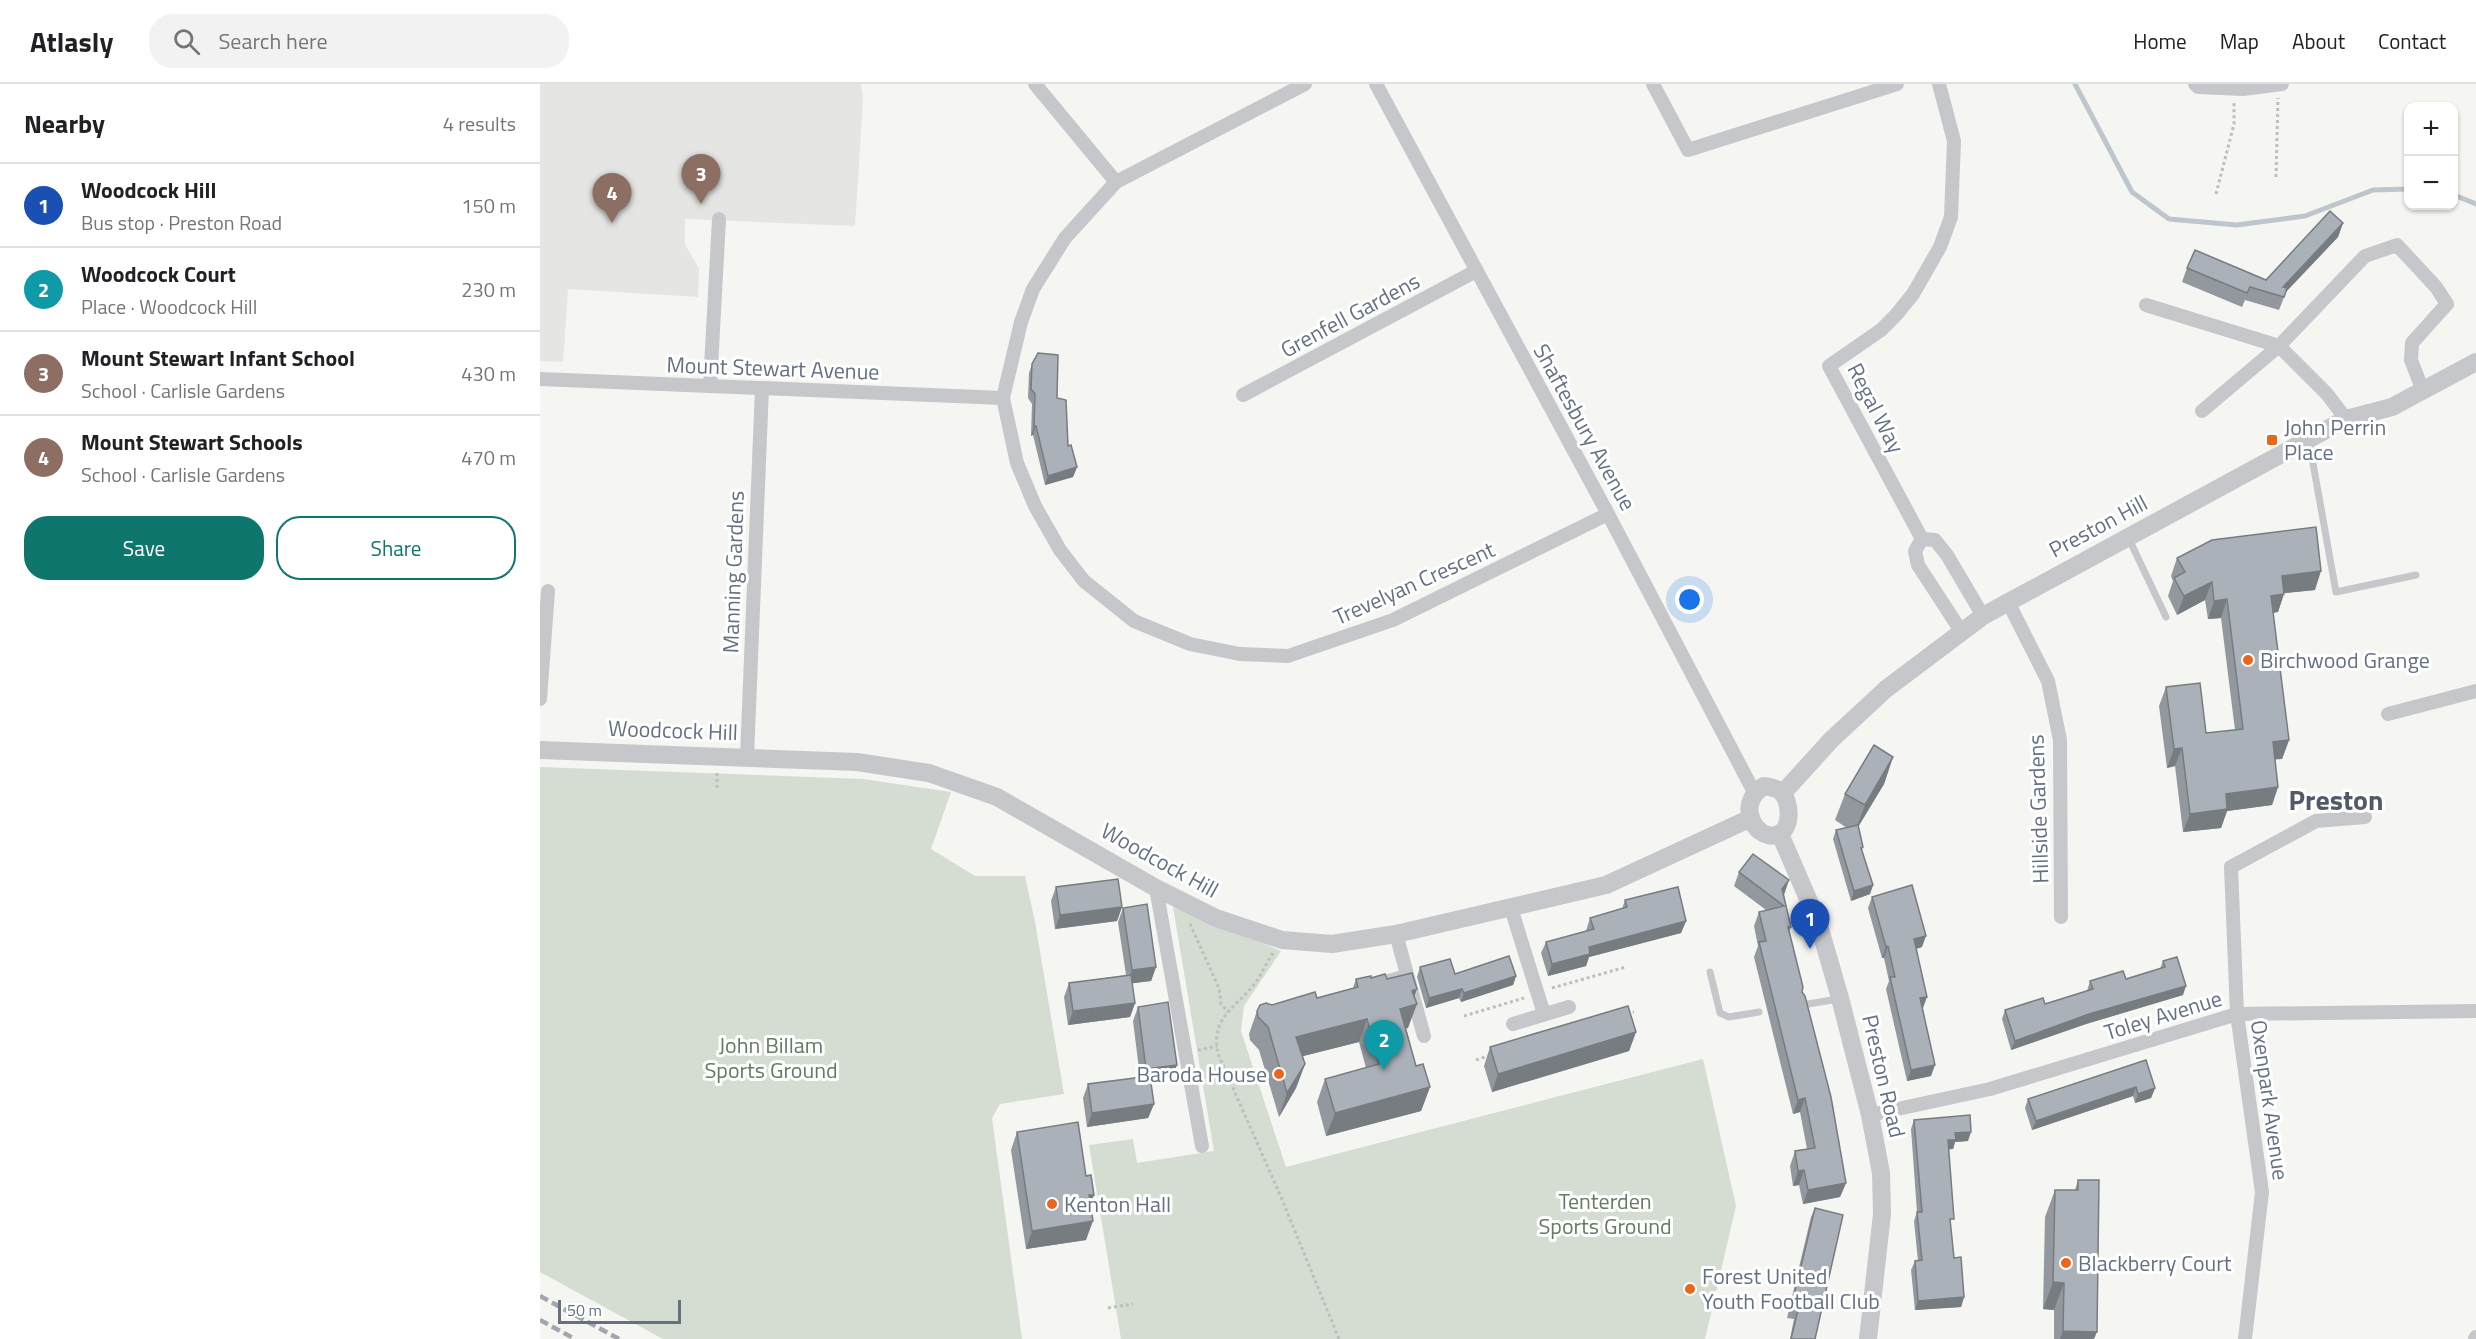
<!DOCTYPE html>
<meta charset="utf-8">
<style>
:root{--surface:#fff;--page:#f2f2f2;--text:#202124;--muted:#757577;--line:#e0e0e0;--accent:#0f766e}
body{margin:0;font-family:"Titillium Web",sans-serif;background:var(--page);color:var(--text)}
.controls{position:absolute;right:18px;top:18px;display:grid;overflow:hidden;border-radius:12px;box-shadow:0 2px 4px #0004}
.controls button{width:54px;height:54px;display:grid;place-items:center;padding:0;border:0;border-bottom:2px solid var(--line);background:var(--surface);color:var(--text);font:30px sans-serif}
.scale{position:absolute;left:18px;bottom:15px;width:123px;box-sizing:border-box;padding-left:6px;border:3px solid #637183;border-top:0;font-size:16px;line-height:21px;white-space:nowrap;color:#637183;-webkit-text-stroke:4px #fff;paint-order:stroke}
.you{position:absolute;left:1150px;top:516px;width:21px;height:21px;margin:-15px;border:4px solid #fff;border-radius:50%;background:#1a73e8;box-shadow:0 0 0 9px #1a73e833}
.badge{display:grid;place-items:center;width:39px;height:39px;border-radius:50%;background:var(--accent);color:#fff;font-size:20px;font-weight:700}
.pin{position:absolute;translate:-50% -50px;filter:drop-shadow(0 2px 3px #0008)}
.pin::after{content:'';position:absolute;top:32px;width:21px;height:18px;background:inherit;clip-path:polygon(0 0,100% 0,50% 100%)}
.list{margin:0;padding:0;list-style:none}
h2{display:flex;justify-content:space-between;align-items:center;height:78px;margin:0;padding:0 24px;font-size:26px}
h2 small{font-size:20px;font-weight:400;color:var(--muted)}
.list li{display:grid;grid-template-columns:39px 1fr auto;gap:18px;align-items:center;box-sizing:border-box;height:84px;padding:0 24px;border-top:2px solid var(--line)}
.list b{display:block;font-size:22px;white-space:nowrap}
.list p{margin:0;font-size:20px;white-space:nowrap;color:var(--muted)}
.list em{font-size:20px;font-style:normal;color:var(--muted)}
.actions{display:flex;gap:12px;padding:18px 24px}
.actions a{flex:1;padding:14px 0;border:2px solid var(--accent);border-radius:24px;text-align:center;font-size:21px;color:var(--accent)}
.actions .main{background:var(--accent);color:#fff}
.icon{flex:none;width:33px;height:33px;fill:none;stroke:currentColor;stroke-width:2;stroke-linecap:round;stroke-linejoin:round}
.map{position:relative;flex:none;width:1936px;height:1255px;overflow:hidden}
header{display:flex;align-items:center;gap:36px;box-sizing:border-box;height:84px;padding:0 30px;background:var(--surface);border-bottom:2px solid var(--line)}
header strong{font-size:28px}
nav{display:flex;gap:33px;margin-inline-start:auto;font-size:21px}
.search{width:420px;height:54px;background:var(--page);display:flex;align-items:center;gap:15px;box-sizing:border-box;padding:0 21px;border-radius:24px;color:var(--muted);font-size:22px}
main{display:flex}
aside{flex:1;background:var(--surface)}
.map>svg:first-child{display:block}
.built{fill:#e5e6e4}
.green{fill:#d5dcd2}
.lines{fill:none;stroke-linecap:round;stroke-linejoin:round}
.stream{stroke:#bdc6cd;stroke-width:5}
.path{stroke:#bcbec0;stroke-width:3;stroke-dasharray:3 3;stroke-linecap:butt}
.service{stroke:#c5c7cb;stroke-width:7}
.minor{stroke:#c5c7cb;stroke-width:14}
.tertiary{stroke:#c5c7cb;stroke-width:18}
.rail{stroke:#a2a7ae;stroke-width:4.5;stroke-dasharray:9 4.5;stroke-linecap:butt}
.wall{fill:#92989e}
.shaded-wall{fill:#777c81}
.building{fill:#aab1b8;stroke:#777c81;stroke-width:1.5}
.poi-dot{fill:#e9661d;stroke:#fff;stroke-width:2}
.labels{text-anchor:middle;stroke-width:6;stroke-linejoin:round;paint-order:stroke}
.street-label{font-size:22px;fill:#637183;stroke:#fff}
.poi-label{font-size:22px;fill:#637183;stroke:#fff;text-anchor:start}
.park-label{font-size:22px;fill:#647a62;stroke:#fff}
.district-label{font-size:28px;font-weight:bold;fill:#515b68;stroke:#fff}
</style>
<header>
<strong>Atlasly</strong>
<div class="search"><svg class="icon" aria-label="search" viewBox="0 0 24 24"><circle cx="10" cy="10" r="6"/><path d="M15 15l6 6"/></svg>Search here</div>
<nav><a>Home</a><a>Map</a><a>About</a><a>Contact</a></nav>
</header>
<main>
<aside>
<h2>Nearby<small>4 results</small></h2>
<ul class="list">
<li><span class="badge" style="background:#1a4fb4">1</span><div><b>Woodcock Hill</b><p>Bus stop · Preston Road</p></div><em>150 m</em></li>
<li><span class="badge" style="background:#0f9aa8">2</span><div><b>Woodcock Court</b><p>Place · Woodcock Hill</p></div><em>230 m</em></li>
<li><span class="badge" style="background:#8d6e63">3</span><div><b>Mount Stewart Infant School</b><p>School · Carlisle Gardens</p></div><em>430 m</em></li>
<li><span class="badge" style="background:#8d6e63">4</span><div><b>Mount Stewart Schools</b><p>School · Carlisle Gardens</p></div><em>470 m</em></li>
</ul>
<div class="actions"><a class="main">Save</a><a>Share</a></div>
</aside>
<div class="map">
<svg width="1936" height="1255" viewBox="0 0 1936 1255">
<rect width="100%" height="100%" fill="#f5f5f1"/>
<polygon class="built" points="0,0 321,0 323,16 315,142 145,135 145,161 159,184 158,213 28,205 23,278 0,277"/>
<g class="green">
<polygon points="0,683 323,695 411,708 391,765 435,792 485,792 495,838 524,1010 460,1020 452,1034 482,1255 123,1255 0,1188"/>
<polygon points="633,823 741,867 704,922 701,947 746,1083 1163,975 1196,1122 1165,1255 581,1255 549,1061 593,1055 597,1079 674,1067"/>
</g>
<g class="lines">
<g class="stream">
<polyline points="1535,0 1592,108 1629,135 1697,141 1765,132 1833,106 1868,105"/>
<polyline points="1914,111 1936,120"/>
</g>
<g class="path">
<polyline points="1736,93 1738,14"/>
<polyline points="1676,110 1694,40 1694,18"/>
<polyline points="177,689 177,705"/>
<polyline points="650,840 679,904 681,920 688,928"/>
<path d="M733 869C727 878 722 889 716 898 697 924 670 932 678 970L741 1113 799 1255"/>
<polyline points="1012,904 1086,883"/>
<polyline points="1087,930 1094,928"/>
<polyline points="924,932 984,914"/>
<polyline points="658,966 677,962"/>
<polyline points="936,976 948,972"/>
<polyline points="568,1224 593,1220"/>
</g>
<g class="service">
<polyline points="1769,357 1796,508 1876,491"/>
<polyline points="1589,455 1626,533"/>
<polyline points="1170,888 1180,929 1189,933 1219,928"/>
<polyline points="840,896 866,888"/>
<polyline points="1262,921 1298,915"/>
</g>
<g class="minor">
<polyline points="495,0 576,98"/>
<polyline points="765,0 576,98 525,154 493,205 481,238 463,314 477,379 495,422 520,466 544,497 594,537 650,560 700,570 748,572 853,536 1068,430"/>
<polyline points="836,0 1068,430 1214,708"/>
<polyline points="1113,0 1148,66 1357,0"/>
<polyline points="1655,0 1658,3 1703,5 1742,0"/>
<polyline points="1606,221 1739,262 1787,310 1806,335"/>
<polyline points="0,295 463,314"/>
<polyline points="170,302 179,135"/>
<polyline points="703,311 936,187"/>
<polyline points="1662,327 1739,262 1825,172 1857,161 1896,203 1907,220 1872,259 1871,276 1883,307"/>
<polyline points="1382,455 1289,282 1341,246 1356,231 1373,210 1400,163 1411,133 1414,57 1399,0"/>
<polyline points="1468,518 1508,597 1520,656 1521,833"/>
<polyline points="1421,547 1378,481 1375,467 1382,455 1395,456 1407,471 1443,532"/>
<polyline points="0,615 8,507"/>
<polyline points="1848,630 1936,607"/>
<polyline points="207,673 222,304"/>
<polyline points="616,804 662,1062"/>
<polyline points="971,824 1004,930"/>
<polyline points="856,850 884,952"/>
<polyline points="973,940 1029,923"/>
<polyline points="1330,1031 1450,1005 1697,930 1936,927"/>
<polyline points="1705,1255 1722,1108 1697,930 1691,783 1776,737 1825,733"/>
<polyline points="1935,1255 1936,1253"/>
</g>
<g class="tertiary">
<polyline points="0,666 317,678 389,689 457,713 616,804 676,834 742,856 792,860 856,850 1066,801 1211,734"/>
<path d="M1224 702C1230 703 1237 704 1241 708 1251 717 1252 744 1239 750 1218 760 1193 721 1224 702Z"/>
<polyline points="1243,709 1291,656 1346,605 1443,532 1806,335 1852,323 1936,278"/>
<polyline points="1240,750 1278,838 1300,914 1330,1031 1341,1089 1342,1130 1328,1255"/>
</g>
<g class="rail">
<polyline points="0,1212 79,1255"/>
<polyline points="0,1236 35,1255"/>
</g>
</g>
<g class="wall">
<polygon points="1803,139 1798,153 1746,208 1739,226 1705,216 1702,223 1642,198 1647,184 1726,196"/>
<polygon points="492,280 517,314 528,362 537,383 533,393 505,401 493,351 491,352 492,320 488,314 489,289"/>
<polygon points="1637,474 1775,506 1744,509 1738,528 1733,529 1749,656 1742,675 1735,675 1738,703 1732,721 1687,727 1681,744 1643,748 1635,682 1627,684 1619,622 1626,603 1666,649 1695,646 1681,534 1668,535 1665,516 1637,531 1628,512 1633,497 1631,492"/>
<polygon points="1353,673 1344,700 1318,743 1323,763 1322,766 1333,801 1330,810 1311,817 1293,755 1296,746 1307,744 1295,736 1305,710"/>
<polygon points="1199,788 1244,811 1251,843 1249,848 1262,908 1306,1099 1300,1113 1263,1120 1259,1101 1253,1102 1250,1082 1255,1067 1267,1065 1260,1028 1253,1030 1214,873 1218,862 1214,842 1219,828 1226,826 1194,802"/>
<polygon points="516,803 582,823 577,837 515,845 511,817"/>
<polygon points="1332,813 1382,863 1376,865 1391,992 1367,997 1346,905 1349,897 1344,874 1342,874 1328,824"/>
<polygon points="1085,816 1146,837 1141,849 1049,873 1046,882 1008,892 1001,869 1006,858 1046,847 1050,834 1082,825"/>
<polygon points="583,824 616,883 611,897 592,899 595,919 590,933 528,941 524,913 529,899 586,891 578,838"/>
<polygon points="1623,877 1643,911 1546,940 1471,966 1462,935 1465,926 1505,920 1547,907 1550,897 1586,895 1620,885"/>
<polygon points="880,883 915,890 976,892 973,901 921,918 919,914 886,924 877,893"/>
<polygon points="831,894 847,895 874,912 868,944 866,944 876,982 890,1003 881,1027 786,1052 777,1018 785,995 826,984 819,958 762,972 765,980 756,1004 739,1033 719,966 710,956 709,950 717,927 777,914 813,904 816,895"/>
<polygon points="598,923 632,994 610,997 614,1020 608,1034 547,1043 543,1014 548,1000 600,993 593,937"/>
<polygon points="1096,948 1089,967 952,1008 944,982 950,963"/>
<polygon points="1606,976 1615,1004 1611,1014 1595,1019 1593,1012 1492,1046 1485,1024 1488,1015"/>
<polygon points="1374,1036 1428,1057 1415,1058 1413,1065 1408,1065 1411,1143 1414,1174 1424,1213 1421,1223 1375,1226 1371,1186 1375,1177 1378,1177 1374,1137 1377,1128 1371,1045"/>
<polygon points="477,1048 551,1120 546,1156 486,1165 471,1066"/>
<polygon points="1538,1096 1554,1255 1514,1255 1514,1226 1503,1225 1505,1133 1515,1106 1535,1106"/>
<polygon points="1275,1124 1275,1255 1250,1255 1254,1235 1247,1234 1271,1133"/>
</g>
<g class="shaded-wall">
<polygon points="1803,139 1798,153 1742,212 1743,203"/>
<polygon points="494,342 496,342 493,351 491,352"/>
<polygon points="537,383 533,393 505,401 508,392"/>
<polygon points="1781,487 1775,506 1736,510 1742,492"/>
<polygon points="1672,498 1665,516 1637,531 1644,512"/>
<polygon points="1744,510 1738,528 1724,530 1731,512"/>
<polygon points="1687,515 1681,534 1668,535 1674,517"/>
<polygon points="1749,656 1742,675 1726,676 1733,658"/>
<polygon points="1642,664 1635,682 1627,684 1634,665"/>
<polygon points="1353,673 1344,700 1315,748 1325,721"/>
<polygon points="1738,703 1732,721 1687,727 1681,744 1643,748 1650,730 1686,710"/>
<polygon points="1249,796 1244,811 1242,805"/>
<polygon points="1333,801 1330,810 1311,817 1314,807"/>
<polygon points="582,823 577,837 515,845 520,831"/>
<polygon points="1146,837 1141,849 1049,873 1046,882 1008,892 1012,880 1049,863"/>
<polygon points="1386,852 1382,863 1369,867 1374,855"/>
<polygon points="1348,862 1344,874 1342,874 1346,863"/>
<polygon points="616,883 611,897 587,900 592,886"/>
<polygon points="976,892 973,901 921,918 924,909"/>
<polygon points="1646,902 1643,911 1546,940 1471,966 1475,957 1549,930"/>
<polygon points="877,905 871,922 877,920 868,944 852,948 860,925 872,907"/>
<polygon points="922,905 919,914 886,924 889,914"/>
<polygon points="1387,913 1383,924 1376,926 1380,914"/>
<polygon points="595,919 590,933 528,941 533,927"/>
<polygon points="827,935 819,958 748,976 756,953"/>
<polygon points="1096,948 1089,967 952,1008 958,990"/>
<polygon points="765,980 756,1004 739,1033 747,1009"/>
<polygon points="637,981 632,994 601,999 606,985"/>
<polygon points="1395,981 1391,992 1367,997 1371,986"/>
<polygon points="890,1003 881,1027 786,1052 795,1029"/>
<polygon points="1596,1003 1593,1012 1492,1046 1496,1037"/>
<polygon points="1615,1004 1611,1014 1595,1019 1598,1010"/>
<polygon points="1265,1014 1260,1028 1253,1030 1258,1016"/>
<polygon points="614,1020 608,1034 547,1043 552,1029"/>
<polygon points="1431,1048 1428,1057 1415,1058 1413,1065 1404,1066 1408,1056 1415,1049"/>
<polygon points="1264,1086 1259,1101 1253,1102 1258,1087"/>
<polygon points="1306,1099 1300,1113 1263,1120 1268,1106"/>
<polygon points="549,1111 554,1111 547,1129"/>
<polygon points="553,1137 546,1156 486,1165 492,1147"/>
<polygon points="1513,1198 1524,1199 1514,1226 1503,1225"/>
<polygon points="1424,1213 1421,1223 1375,1226 1378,1217"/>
<polygon points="1523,1247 1557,1248 1554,1255 1520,1255"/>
</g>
<g class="building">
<polygon points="1790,127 1803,139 1743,203 1747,204 1744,213 1710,203 1707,209 1647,184 1655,166 1726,196"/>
<polygon points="498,269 518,271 517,314 526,316 528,362 531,361 537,383 508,392 496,342 494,342 495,310 491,305 492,280"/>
<polygon points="1776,443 1781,487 1742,492 1744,510 1731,512 1749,656 1733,658 1738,703 1686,710 1687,725 1650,730 1642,664 1634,665 1626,603 1660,599 1666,649 1703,645 1687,515 1674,517 1672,498 1644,512 1634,494 1645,488 1637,474 1672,456"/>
<polygon points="1334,661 1353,673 1325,721 1305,710"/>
<polygon points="1318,741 1323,763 1321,764 1333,801 1314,807 1296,746"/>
<polygon points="1213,770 1249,796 1242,805 1251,843 1248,843 1263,903 1262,908 1265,912 1291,1013 1306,1099 1268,1106 1264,1086 1258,1087 1255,1067 1275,1064 1265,1014 1258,1016 1219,858 1226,857 1219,828 1244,822 1199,788"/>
<polygon points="578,795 582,823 520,831 516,803"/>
<polygon points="1372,801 1386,852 1374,855 1387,913 1380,914 1395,981 1371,986 1350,893 1355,893 1348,862 1346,863 1332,813"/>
<polygon points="1138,803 1146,837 1049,863 1050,870 1012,880 1006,858 1054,845 1050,834 1087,823 1085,816"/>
<polygon points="607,820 616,883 592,886 583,824"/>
<polygon points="969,872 976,892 924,909 922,905 889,914 880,883 910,875 915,890"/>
<polygon points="1637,873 1646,902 1549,930 1475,957 1465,926 1503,914 1505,920 1553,905 1550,897 1583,887 1586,895 1625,883 1623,877"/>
<polygon points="872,889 877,905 872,907 877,920 860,925 876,982 883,980 890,1003 795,1029 785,995 839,980 827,935 756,953 765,980 747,1009 728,943 718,933 717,927 720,921 726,919 732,921 775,908 777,914 818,903 816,895 831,892 831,894 845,890 847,895"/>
<polygon points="591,891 595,919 533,927 529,899"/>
<polygon points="628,918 637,981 606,985 598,923"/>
<polygon points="1088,922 1096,948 958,990 950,963"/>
<polygon points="1606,976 1615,1004 1598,1010 1596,1003 1496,1037 1488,1015"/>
<polygon points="610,992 614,1020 552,1029 548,1000"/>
<polygon points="1430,1031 1431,1048 1415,1049 1416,1056 1408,1056 1414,1135 1410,1135 1414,1174 1421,1173 1424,1213 1378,1217 1375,1177 1382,1176 1377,1128 1382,1128 1374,1036"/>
<polygon points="538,1038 546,1092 551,1091 554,1111 549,1111 553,1137 492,1147 477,1048"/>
<polygon points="1538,1096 1559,1096 1557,1248 1523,1247 1524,1199 1513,1198 1515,1106 1538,1106"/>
<polygon points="1275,1124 1303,1131 1275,1255 1251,1255 1258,1226 1251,1224"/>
</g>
<g class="poi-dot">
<rect x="1726" y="350" width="12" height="12" rx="3"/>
<circle cx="1708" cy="576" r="6"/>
<circle cx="739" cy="990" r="6"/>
<circle cx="512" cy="1120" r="6"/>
<circle cx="1526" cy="1179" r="6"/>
<circle cx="1150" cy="1205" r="6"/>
</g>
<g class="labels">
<g class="street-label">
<text transform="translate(810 231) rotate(-28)" y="8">Grenfell Gardens</text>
<text transform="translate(233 284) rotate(2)" y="8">Mount Stewart Avenue</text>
<text transform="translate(1336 324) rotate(63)" y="8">Regal Way</text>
<text transform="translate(1045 343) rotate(61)" y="8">Shaftesbury Avenue</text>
<text transform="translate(1558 442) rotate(-28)" y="8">Preston Hill</text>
<text transform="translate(193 488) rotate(-88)" y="8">Manning Gardens</text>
<text transform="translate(874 499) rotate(-24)" y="8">Trevelyan Crescent</text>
<text transform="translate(133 646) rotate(2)" y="8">Woodcock Hill</text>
<text transform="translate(1498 725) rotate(-92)" y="8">Hillside Gardens</text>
<text transform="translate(620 776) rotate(29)" y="8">Woodcock Hill</text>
<text transform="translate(1623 931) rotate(-17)" y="8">Toley Avenue</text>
<text transform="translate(1344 992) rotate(77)" y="8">Preston Road</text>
<text transform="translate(1730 1016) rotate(82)" y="8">Oxenpark Avenue</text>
</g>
<g class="poi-label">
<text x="1744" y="351">John Perrin<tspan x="1744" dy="25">Place</tspan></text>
<text x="1720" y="584">Birchwood Grange</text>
<text x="727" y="998" text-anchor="end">Baroda House</text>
<text x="524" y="1128">Kenton Hall</text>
<text x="1538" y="1187">Blackberry Court</text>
<text x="1162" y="1200">Forest United<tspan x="1162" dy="25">Youth Football Club</tspan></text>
</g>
<g class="park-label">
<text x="231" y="969">John Billam<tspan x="231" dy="25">Sports Ground</tspan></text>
<text x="1065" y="1125">Tenterden<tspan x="1065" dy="25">Sports Ground</tspan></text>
</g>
<g class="district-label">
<text x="1796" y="726">Preston</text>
</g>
</g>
</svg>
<div class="controls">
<button>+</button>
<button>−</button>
</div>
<div class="scale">50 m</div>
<div class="you"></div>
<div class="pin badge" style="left:1270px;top:865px;background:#1a4fb4">1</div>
<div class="pin badge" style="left:844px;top:986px;background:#0f9aa8">2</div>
<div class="pin badge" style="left:161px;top:120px;background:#8d6e63">3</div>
<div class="pin badge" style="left:72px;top:139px;background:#8d6e63">4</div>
</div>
</main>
